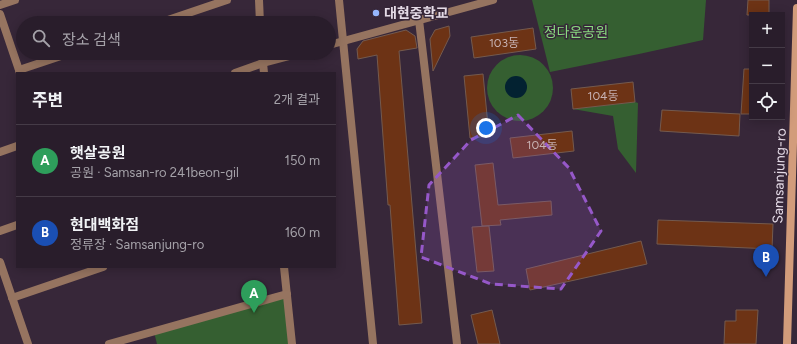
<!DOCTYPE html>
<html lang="ko">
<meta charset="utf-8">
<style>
:root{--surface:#291d2b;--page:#352a37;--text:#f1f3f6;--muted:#a5a2a9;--line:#453b47;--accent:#2563eb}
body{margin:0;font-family:Figtree,"Noto Sans KR",sans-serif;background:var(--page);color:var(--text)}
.controls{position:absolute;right:12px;top:12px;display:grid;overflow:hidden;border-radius:0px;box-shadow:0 2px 10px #0003}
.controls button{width:36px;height:36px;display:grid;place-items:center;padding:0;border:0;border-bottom:1px solid var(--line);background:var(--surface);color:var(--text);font:20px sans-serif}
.you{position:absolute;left:486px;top:128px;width:14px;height:14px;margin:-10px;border:3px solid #fff;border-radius:50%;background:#1a73e8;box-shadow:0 0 0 6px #1a73e833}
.badge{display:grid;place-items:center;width:26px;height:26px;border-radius:50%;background:var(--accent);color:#fff;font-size:13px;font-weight:700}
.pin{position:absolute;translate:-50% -33px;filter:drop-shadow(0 1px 2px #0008)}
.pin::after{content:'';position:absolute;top:21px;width:14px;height:12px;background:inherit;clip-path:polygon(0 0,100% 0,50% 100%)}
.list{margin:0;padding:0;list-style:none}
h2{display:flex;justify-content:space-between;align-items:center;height:52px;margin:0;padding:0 16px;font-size:17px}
h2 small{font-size:13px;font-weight:400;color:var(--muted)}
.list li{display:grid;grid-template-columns:26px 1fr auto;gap:12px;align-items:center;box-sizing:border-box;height:72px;padding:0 16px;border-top:1px solid var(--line)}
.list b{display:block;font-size:15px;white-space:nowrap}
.list p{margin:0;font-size:13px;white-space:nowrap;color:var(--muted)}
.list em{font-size:13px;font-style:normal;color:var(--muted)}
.icon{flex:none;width:22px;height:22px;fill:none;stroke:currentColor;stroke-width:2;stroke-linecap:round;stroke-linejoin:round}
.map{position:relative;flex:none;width:797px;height:344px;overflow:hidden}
.search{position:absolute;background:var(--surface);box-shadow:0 2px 10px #0003;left:16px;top:16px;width:320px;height:44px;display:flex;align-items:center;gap:10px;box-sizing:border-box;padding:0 14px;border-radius:22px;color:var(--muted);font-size:15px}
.panel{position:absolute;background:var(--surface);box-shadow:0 2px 10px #0003;left:16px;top:72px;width:320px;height:196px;border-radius:0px}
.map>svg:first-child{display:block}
.green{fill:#355f31}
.water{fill:#032231}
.building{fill:#6d3315;stroke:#745a4e}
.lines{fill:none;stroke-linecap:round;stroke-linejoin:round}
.lane{stroke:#967460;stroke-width:8}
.street{stroke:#967460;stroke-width:8}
.secondary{stroke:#d29c7b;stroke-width:8}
.marked{fill:#9658c9;fill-opacity:0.2;stroke:#9658c9;stroke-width:3;stroke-dasharray:8 5;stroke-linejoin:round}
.poi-dot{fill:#96b6fd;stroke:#372739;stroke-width:1.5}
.labels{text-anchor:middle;stroke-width:3;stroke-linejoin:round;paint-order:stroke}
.number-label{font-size:12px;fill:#c7b1b2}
.poi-label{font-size:14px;font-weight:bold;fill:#e5dbe7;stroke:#372739;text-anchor:start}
.park-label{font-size:14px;fill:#88d97f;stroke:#372739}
.street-label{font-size:14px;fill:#e5dbe7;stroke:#372739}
</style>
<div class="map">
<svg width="797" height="344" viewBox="0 0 797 344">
<rect width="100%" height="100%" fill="#372739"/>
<g class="green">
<polygon points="532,0 706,0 703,40 639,54 550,72"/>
<circle cx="520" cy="88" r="33"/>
<polygon points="635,102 638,103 636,173 618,149 613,116 573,109"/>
<polygon points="287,294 292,344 157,344 154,332"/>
</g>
<circle class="water" cx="516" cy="87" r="11"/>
<g class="building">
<polygon points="748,0 769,0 769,15 747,15"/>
<polygon points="449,26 450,36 433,71 430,39 435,30"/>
<polygon points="533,28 536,49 474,58 471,37"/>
<polygon points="406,30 415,36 417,48 399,51 422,323 399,325 390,205 388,205 377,55 358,59 357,49 363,41"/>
<polygon points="744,69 752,69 752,114 741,114"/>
<polygon points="483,74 489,136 470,138 464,76"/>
<polygon points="633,82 635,102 573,109 571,89"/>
<polygon points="662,110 740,114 739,136 660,131"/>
<polygon points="572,131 574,151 513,158 510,138"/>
<polygon points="493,163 498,205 551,201 552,215 500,220 501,225 482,226 475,165"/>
<polygon points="658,220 773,224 772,249 657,244"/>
<polygon points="489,226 494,271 477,272 472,227"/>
<polygon points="641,241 647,264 530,290 526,269"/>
<polygon points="492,310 500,344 478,344 471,315"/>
<polygon points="736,310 758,310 756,344 724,344 725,321 736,321"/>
</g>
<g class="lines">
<g class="lane">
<polyline points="259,0 260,23"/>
<polyline points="0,5 15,0"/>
<polyline points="0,14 20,73"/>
<polyline points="419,20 457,344"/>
<polyline points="159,23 227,0"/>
<polyline points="262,53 264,73"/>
<polyline points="19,70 70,53"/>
<polyline points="0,231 17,225"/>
<polyline points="0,262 28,344"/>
<polyline points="284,267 292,344"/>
<polyline points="12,298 103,267"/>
<polyline points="109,344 287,294"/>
</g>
<g class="street">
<polyline points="339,0 373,344"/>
<polyline points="329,45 493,0"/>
<polyline points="235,73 263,63 301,53"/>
<polyline points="0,152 17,146"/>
</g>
<polyline class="secondary" points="787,344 797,8"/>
</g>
<path class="marked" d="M518 115 569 168 601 231 561 289 491 284 421 257 429 185 471 140Z"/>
<circle class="poi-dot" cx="376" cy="13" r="4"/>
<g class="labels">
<g class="number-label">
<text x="504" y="47">103동</text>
<text x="603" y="100">104동</text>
<text x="542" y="149">104동</text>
</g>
<g class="poi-label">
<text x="384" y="18">대현중학교</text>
</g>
<g class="park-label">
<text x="576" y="37">정다운공원</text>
</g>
<g class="street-label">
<text transform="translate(779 176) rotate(-88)" y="5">Samsanjung-ro</text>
</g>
</g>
</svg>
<div class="controls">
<button>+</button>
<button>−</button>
<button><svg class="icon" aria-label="locate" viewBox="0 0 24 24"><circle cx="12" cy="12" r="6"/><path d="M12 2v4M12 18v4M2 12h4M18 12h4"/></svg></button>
</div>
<div class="you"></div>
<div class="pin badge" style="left:254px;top:313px;background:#2e9e5b">A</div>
<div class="pin badge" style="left:766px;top:277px;background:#1a4fb4">B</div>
<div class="search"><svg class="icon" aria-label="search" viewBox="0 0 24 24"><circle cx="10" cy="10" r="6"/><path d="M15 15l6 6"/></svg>장소 검색</div>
<section class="panel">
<h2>주변<small>2개 결과</small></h2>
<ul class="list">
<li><span class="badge" style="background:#2e9e5b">A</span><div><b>햇살공원</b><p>공원 · Samsan-ro 241beon-gil</p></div><em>150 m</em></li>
<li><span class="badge" style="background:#1a4fb4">B</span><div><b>현대백화점</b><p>정류장 · Samsanjung-ro</p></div><em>160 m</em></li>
</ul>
</section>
</div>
